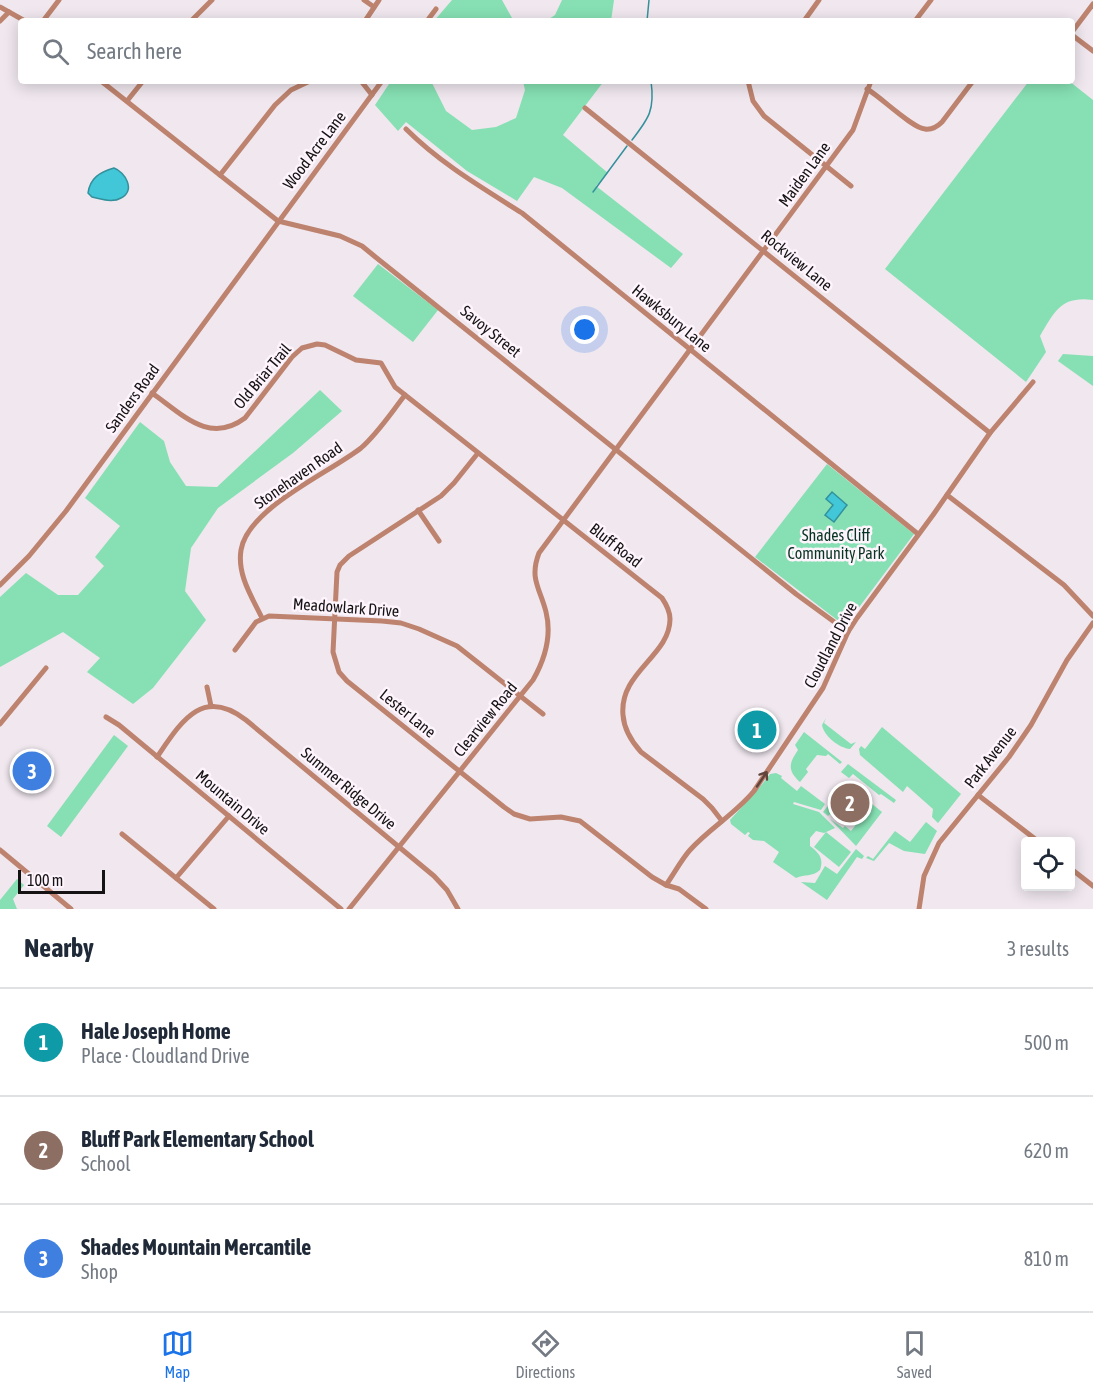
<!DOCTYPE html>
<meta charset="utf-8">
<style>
:root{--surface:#fff;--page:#f6f6f7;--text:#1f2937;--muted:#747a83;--line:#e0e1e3;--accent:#1a73e8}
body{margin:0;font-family:"Asap Condensed",sans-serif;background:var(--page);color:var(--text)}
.controls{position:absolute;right:18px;bottom:18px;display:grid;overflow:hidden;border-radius:6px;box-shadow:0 3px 15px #0003}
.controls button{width:54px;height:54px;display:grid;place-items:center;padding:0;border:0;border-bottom:2px solid var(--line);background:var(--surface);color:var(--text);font:30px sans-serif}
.scale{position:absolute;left:18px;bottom:15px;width:87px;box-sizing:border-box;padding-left:6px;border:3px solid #151214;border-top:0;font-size:16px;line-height:21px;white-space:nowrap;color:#151214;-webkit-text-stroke:4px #fdf4fc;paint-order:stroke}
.you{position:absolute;left:585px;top:330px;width:21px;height:21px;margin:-15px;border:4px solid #fff;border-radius:50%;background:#1a73e8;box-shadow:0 0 0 9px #1a73e833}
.badge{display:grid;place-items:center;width:39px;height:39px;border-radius:50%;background:var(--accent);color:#fff;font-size:20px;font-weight:700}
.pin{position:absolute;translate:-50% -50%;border:3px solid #fff;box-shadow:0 2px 6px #0006}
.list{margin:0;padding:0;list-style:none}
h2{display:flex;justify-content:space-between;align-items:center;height:78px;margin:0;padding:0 24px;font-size:26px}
h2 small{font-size:20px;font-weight:400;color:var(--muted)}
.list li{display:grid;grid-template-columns:39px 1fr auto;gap:18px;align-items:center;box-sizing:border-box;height:108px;padding:0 24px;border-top:2px solid var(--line)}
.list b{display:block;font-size:22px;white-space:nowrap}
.list p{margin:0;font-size:20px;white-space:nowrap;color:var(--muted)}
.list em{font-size:20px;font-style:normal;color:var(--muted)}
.icon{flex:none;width:33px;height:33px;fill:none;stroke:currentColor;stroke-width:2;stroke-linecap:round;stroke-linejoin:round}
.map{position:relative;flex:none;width:1093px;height:909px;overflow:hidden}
.search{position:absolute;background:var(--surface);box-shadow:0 3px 15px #0003;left:18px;right:18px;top:18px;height:66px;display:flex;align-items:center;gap:15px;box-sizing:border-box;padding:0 21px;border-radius:6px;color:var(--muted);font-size:22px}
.sheet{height:402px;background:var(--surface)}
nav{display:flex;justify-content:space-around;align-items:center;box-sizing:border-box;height:84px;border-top:2px solid var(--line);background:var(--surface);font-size:16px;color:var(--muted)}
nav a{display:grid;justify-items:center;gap:3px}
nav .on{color:var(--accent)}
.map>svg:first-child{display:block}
.green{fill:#86e0b3}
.water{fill:#41c7d7;stroke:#34919c;stroke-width:1.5}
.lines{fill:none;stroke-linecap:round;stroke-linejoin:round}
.stream{stroke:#34919c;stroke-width:1.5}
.street{stroke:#bd836e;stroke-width:5}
.oneway{stroke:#61453c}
.labels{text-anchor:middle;stroke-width:5;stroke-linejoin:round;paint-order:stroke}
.street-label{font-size:16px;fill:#151214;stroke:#fdf4fc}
.park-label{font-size:16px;fill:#083422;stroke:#fdf4fc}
</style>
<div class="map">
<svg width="1093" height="909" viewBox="0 0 1093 909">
<rect width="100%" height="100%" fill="#f0e7ef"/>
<g class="green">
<polygon points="452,0 502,0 512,18 517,21 434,21"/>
<polygon points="562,0 614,0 611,21 546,21 555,15"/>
<polygon points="391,81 431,81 446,111 472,130 496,127 516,118 525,90 523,81 604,81 563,135 608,173 596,186 683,254 671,268 562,188 534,177 517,201 467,171 406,122 398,131 375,105"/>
<path d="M1029 81H1069L1093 100V300C1061 296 1055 311 1040 336L1046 352 1026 382 885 269Z"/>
<polygon points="378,264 438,310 413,342 353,296"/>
<polygon points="1063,354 1093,356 1093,386 1058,361"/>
<polygon points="320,390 342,411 293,453 218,508 191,548 185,591 206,620 153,688 133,704 87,672 100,658 63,632 0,667 0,597 26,573 58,595 78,595 104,566 95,557 120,526 85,498 140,422 164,441 170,462 186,486 217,487"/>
<polygon points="827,464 914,534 845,626 755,557"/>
<path d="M826 718 824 723 851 744 856 742 850 749C839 748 824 736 822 725Z"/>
<polygon points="882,727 961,794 938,823 932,817 933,809 907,786 903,792 860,755 859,749 861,746 865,749"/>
<path d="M804 732 842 762 840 764 828 754 826 756 817 755 806 769 808 772 800 782C787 770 789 763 798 750L795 745Z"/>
<polygon points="114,735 128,746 61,837 47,826"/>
<polygon points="848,764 896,800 894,803 881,794 879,795 853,774 849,778 841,772"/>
<path d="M776 773 782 776 781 778 797 791 801 786 825 804 821 810 794 802 793 804 819 812 835 828 824 833 816 831 810 838V846C819 853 824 858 820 870 812 877 805 874 796 878L773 862 779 852 764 841 753 840 748 836 750 833 748 832 745 835 731 824 730 820 759 788 770 774Z"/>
<polygon points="842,788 852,795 834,818 830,814 828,816 823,812"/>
<polygon points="872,804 882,812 856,846 830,819 843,828 845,826 851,831"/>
<polygon points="926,822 937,831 925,854 904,851 889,843 874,861 866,858 868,856 873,859 895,831 910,842"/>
<polygon points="826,832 851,852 839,867 814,847"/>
<polygon points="856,849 864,856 862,859 857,857 827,900 801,882 815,883 825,866 837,874"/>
<polygon points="17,879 24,885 13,899 17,909 0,909 0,900"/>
</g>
<g class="water">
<path d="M114 168C125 172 136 190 121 198 113 203 100 199 92 197L88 193C90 178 100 172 114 168Z"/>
<polygon points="832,492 847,505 834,522 825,515 833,505 826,499"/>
</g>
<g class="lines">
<g class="stream">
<polyline points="647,21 649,0"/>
<path d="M632 140C649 118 655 110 651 81"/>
<polyline points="593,192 627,146"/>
</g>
<g class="street">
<polyline points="364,0 374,7"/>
<polyline points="0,7 25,21"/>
<polyline points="0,21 9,12"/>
<polyline points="43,21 59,0"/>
<polyline points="191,21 212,0"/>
<polyline points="365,21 379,0"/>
<polyline points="427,21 436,9"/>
<polyline points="804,21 819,0"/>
<polyline points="915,21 931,0"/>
<polyline points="1072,32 1093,4"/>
<polyline points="1072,35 1093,51"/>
<polyline points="101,81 278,221 340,236 362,246 373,255 796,594 848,632"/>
<polyline points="361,81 372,95"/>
<polyline points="748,81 753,101 764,116 851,186"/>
<path d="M867 89C881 97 912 128 925 129 932 130 937 127 942 122L973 81"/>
<polyline points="127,101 143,81"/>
<polyline points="585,108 990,433"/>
<path d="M406 129C440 163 481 187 522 213L918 534"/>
<polyline points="220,175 275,105 291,90 310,81"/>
<path d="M152 393C182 414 209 445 245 418L292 357 302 348 317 344 325 345 356 360 381 363 395 387 662 598C666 604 670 611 670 619 670 656 619 672 623 715 624 729 632 742 641 752L703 799 712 808 722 821"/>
<polyline points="478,453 454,483 441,496 349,556 340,565 337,572 333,652 339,672 347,681 504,807 514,814 530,819 561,817 580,821 652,877 666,885 679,889 706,909"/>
<polyline points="947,495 1064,585 1093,616"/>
<polyline points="418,510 439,541"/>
<polyline points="0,585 29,556 66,511 382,81"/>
<path d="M262 618C252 597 237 575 241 550 248 508 329 473 361 448 378 433 391 413 405 395"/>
<polyline points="235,650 256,622 269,616 382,621 401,623 419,629 457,646 543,714"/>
<polyline points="207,687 211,706"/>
<polyline points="106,717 119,725 341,909"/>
<polyline points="0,724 46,668"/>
<path d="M157 757C181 722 202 686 246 720L434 876 447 890 458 909"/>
<polyline points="978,795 1039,842"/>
<polyline points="122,834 214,909"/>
<polyline points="0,850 71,909"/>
<polyline points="1070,868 1093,886"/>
<polyline points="176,878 229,816"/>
<path d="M666 885C674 874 681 860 690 850 710 828 735 814 754 791L823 688 848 632 857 618 933 515 990 433 1033 382"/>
<path d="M349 909 533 680C545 659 552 636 546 612 540 588 529 579 539 553L853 130 871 81"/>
<polyline points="919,909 924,876 939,843 1009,757 1031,725 1067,660 1093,623"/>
</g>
</g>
<defs><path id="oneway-shaft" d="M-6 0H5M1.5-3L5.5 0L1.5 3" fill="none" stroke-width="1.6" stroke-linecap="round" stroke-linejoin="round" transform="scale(1.5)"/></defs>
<use class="oneway" href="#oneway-shaft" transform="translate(762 779) rotate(-56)"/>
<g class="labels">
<g class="street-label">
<text transform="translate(314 150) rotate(-53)" y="6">Wood Acre Lane</text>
<text transform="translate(804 174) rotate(-54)" y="6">Maiden Lane</text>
<text transform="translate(797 260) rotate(39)" y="6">Rockview Lane</text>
<text transform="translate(672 318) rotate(39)" y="6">Hawksbury Lane</text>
<text transform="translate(491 331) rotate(39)" y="6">Savoy Street</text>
<text transform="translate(262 376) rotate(-50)" y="6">Old Briar Trail</text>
<text transform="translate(132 398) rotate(-54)" y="6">Sanders Road</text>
<text transform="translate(298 475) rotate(-35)" y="6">Stonehaven Road</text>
<text transform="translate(616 545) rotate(38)" y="6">Bluff Road</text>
<text transform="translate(346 607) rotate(4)" y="6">Meadowlark Drive</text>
<text transform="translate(830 645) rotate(-62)" y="6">Cloudland Drive</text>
<text transform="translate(408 713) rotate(39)" y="6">Lester Lane</text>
<text transform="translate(485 719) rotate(-51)" y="6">Clearview Road</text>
<text transform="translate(990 757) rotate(-52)" y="6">Park Avenue</text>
<text transform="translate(349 788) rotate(40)" y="6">Summer Ridge Drive</text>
<text transform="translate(233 802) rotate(40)" y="6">Mountain Drive</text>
</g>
<g class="park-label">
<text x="836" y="541">Shades Cliff<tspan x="836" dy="18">Community Park</tspan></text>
</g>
</g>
</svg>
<div class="controls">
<button><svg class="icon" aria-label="locate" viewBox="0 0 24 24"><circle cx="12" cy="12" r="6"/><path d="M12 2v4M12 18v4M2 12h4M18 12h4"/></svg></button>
</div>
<div class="scale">100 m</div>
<div class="you"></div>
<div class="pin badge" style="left:757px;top:730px;background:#0f9aa8">1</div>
<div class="pin badge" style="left:850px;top:803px;background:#8d6e63">2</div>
<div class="pin badge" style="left:32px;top:771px;background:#3f7fe0">3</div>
<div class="search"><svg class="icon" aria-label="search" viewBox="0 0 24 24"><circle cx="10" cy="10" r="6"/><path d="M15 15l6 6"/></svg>Search here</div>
</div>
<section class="sheet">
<h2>Nearby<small>3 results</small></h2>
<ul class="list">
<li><span class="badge" style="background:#0f9aa8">1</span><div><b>Hale Joseph Home</b><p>Place · Cloudland Drive</p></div><em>500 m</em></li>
<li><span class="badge" style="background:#8d6e63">2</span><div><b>Bluff Park Elementary School</b><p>School</p></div><em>620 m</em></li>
<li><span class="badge" style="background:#3f7fe0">3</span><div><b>Shades Mountain Mercantile</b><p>Shop</p></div><em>810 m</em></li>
</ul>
</section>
<nav>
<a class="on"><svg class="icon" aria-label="map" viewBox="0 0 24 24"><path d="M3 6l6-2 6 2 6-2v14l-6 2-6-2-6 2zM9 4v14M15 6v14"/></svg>Map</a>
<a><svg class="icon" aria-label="directions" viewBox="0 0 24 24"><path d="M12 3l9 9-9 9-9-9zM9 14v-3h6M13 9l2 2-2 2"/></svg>Directions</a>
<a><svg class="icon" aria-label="saved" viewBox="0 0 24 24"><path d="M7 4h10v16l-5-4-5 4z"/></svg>Saved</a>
</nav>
